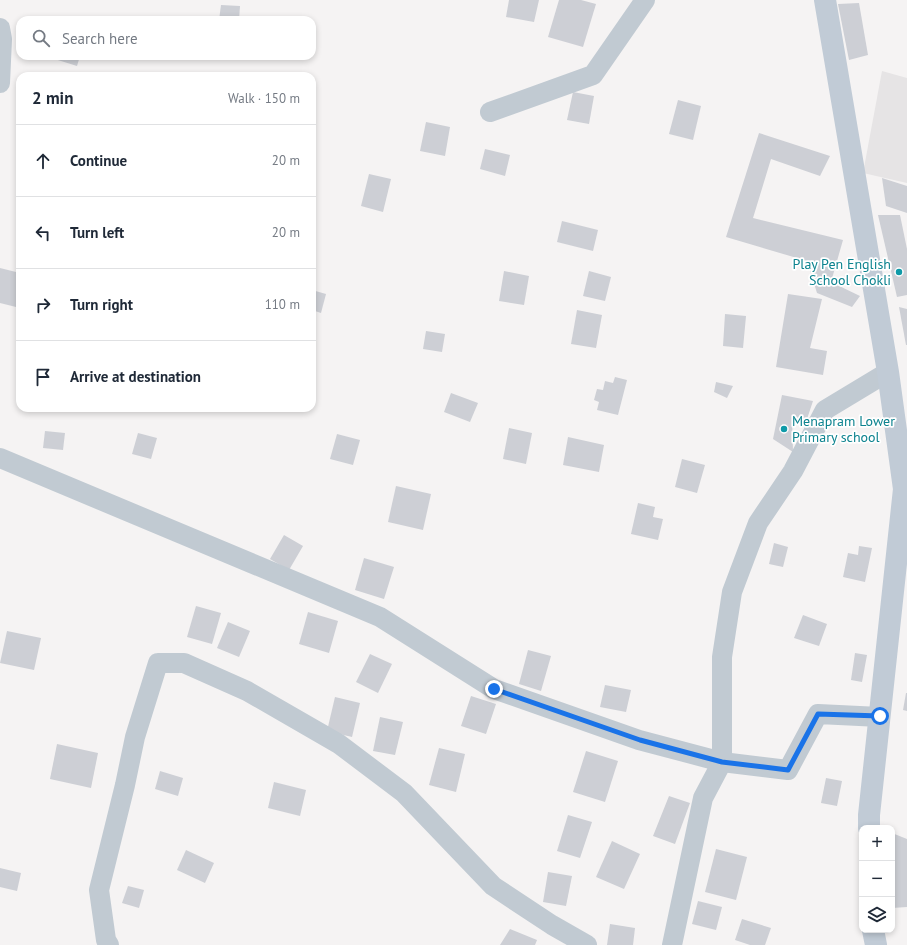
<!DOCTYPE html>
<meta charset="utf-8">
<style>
:root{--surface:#fff;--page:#f2f2f3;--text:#1f2937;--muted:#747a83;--line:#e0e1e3}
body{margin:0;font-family:"PT Sans",sans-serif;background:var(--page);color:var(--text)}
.controls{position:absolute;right:12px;bottom:12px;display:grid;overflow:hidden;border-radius:8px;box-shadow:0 2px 6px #0003}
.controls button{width:36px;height:36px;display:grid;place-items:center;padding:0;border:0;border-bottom:1px solid var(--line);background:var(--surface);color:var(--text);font:20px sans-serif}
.stop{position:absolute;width:12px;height:12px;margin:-9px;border:3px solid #1a73e8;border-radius:50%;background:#fff}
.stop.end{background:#1a73e8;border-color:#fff;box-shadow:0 1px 4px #0008}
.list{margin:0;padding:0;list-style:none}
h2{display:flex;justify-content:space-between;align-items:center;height:52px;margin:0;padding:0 16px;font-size:17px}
h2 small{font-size:13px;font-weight:400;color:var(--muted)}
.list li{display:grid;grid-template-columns:26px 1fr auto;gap:12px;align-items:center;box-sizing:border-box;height:72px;padding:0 16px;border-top:1px solid var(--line)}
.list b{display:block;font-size:15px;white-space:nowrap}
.list em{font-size:13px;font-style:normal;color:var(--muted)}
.icon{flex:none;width:22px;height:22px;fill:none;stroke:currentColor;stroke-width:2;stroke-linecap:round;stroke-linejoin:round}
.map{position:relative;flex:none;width:907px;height:945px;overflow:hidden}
.search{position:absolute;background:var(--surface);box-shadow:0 2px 6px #0003;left:16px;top:16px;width:300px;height:44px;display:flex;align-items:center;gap:10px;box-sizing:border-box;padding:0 14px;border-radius:12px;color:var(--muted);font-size:15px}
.panel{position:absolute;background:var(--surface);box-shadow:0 2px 6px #0003;left:16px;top:72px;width:300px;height:340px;border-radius:12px}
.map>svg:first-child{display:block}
.education{fill:#e6e4e5}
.building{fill:#cdcfd5}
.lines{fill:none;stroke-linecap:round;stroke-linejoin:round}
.street{stroke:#c1cad2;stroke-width:20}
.secondary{stroke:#c1cbd6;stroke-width:22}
.route{stroke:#1a73e8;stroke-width:5}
.culture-dot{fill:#0f9aa8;stroke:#fff;stroke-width:1.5}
.labels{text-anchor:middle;stroke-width:3.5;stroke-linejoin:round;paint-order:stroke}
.culture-label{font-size:14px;fill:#0d838f;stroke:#fff;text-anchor:end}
</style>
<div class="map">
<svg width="907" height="945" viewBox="0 0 907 945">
<rect width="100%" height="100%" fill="#f5f3f3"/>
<polygon class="education" points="882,71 907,78 907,183 863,173"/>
<g class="building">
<polygon points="509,0 539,0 534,22 506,17"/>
<polygon points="559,0 581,0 596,4 583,47 548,37"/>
<polygon points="859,3 868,55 849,60 838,4"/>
<polygon points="221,5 240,6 239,20 219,20"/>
<polygon points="45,56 80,56 77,66"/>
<polygon points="236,72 255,75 255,76 235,76"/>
<polygon points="573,92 594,96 589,124 567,120"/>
<polygon points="678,100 701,106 693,140 669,134"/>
<polygon points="426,122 450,127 445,156 420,151"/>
<polygon points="759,133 830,156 820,176 771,159 753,218 843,240 831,282 860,296 852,307 817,293 807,261 726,237"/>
<polygon points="485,149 510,155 505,176 480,169"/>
<polygon points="369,174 391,179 383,212 361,206"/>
<polygon points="882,178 907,186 907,213 886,206"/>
<polygon points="878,215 900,215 907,249 907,295 897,297"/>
<polygon points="562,221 598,230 593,251 557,242"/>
<polygon points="0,268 20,273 20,308 0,303"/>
<polygon points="504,271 529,276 524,305 499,301"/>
<polygon points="589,271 611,277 605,301 583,296"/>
<polygon points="312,290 326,294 321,313 312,310"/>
<polygon points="788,294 822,299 810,348 827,351 823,375 776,367"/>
<polygon points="899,307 907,309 907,345 906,345"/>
<polygon points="577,310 602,315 596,348 571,344"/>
<polygon points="725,314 746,316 743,348 723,346"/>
<polygon points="426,331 445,334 442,352 423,349"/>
<polygon points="615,377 627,380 618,415 597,410 599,402 594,400 597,389 603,390 605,381 613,383"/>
<polygon points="716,382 733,386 727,398 714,392"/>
<polygon points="451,393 478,403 470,422 444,412"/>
<polygon points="782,395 813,401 807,419 792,417 793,452 773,439"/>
<polygon points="509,428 532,433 526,464 503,459"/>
<polygon points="45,431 65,433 63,450 43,448"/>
<polygon points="138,433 157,438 151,459 132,454"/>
<polygon points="337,434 360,440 353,465 330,459"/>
<polygon points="568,437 604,445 599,472 563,465"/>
<polygon points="682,459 705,465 697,493 675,487"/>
<polygon points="396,486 431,494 423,530 388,522"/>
<polygon points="638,503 655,507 653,517 663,519 658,540 631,534"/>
<polygon points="284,535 303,546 289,570 270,559"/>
<polygon points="774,543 788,547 783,567 769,564"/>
<polygon points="859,546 872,548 865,582 843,577 848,553 858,555"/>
<polygon points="364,558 394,567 384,599 355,590"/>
<polygon points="196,606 221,613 212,644 187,637"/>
<polygon points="308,612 338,621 329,653 299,644"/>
<polygon points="803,615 827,624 819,646 794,638"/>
<polygon points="228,622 250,631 239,657 217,648"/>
<polygon points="7,631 41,638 34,670 0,663"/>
<polygon points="528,650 551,656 541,691 519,684"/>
<polygon points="855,653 867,655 862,682 851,680"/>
<polygon points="370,654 392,664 378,693 356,682"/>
<polygon points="605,685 631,690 626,712 600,707"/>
<polygon points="906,693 907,693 907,711 903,710"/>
<polygon points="471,696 496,704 486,734 461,726"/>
<polygon points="335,697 360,703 352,737 327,731"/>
<polygon points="380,717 403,722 395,755 373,751"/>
<polygon points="57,744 98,753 91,788 50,779"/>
<polygon points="439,748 465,754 456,792 429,785"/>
<polygon points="586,751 618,761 605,802 573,792"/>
<polygon points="160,771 183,778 178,796 155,789"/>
<polygon points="826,778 842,781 837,806 821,803"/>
<polygon points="274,782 306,790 300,816 268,808"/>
<polygon points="669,796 690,803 675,844 653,836"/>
<polygon points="568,815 592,822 580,858 557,851"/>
<polygon points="892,833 907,839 907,907 892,908"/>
<polygon points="612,841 640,854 624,889 596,877"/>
<polygon points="716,849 747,857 736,900 705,892"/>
<polygon points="186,850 214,863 205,883 177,870"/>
<polygon points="0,868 21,873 17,891 0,887"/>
<polygon points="548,872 572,876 566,906 543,902"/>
<polygon points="128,886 144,890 139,908 122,903"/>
<polygon points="698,901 722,907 716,930 692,924"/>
<polygon points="742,919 771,928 765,945 750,945 735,940"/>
<polygon points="610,924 635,928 633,945 607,945"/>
<polygon points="510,929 537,940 535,945 500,945"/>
</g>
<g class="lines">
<g class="street">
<polyline points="0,28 2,39 0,83"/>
<polyline points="490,112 593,75 645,0"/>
<polyline points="0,458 380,617 494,689 639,740 722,762 788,770 818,714 880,717"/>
<polyline points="109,945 106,940 99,890 125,785 135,737 158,663 184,663 247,691 339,744 404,793 493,886 552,925 587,945"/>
<polyline points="672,945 703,798 722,762 722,657 732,592 758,523 793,471 825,410 888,372"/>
</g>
<g class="secondary">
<polyline points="825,0 888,372 904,489 869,815 869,828"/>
<polyline points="873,930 876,945"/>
</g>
</g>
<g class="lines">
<polyline class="route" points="494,689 640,740 722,762 788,770 818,714 880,716"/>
</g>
<g class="culture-dot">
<circle cx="899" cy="272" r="4"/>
<circle cx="784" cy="429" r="4"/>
</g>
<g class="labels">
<g class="culture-label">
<text x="891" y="269">Play Pen English<tspan x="891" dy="16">School Chokli</tspan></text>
<text x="792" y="426" text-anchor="start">Menapram Lower<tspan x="792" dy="16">Primary school</tspan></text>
</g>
</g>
</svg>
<div class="controls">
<button>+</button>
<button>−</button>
<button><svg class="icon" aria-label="layers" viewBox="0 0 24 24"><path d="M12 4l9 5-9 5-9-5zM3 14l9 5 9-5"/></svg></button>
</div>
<div class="stop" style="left:880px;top:716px"></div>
<div class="stop end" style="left:494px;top:689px"></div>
<div class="search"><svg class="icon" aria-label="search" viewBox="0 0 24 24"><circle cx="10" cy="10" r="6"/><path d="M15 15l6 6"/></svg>Search here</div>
<section class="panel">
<h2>2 min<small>Walk · 150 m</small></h2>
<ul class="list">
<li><svg class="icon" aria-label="ahead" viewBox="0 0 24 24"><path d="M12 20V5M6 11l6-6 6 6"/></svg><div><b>Continue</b></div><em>20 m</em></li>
<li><svg class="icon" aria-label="left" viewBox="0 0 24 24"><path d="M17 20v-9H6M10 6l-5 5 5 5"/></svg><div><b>Turn left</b></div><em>20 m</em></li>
<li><svg class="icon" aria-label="right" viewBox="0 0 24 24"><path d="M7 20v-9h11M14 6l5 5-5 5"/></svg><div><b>Turn right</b></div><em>110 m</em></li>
<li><svg class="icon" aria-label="arrive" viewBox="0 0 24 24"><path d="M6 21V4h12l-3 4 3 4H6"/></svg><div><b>Arrive at destination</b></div></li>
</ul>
</section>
</div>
